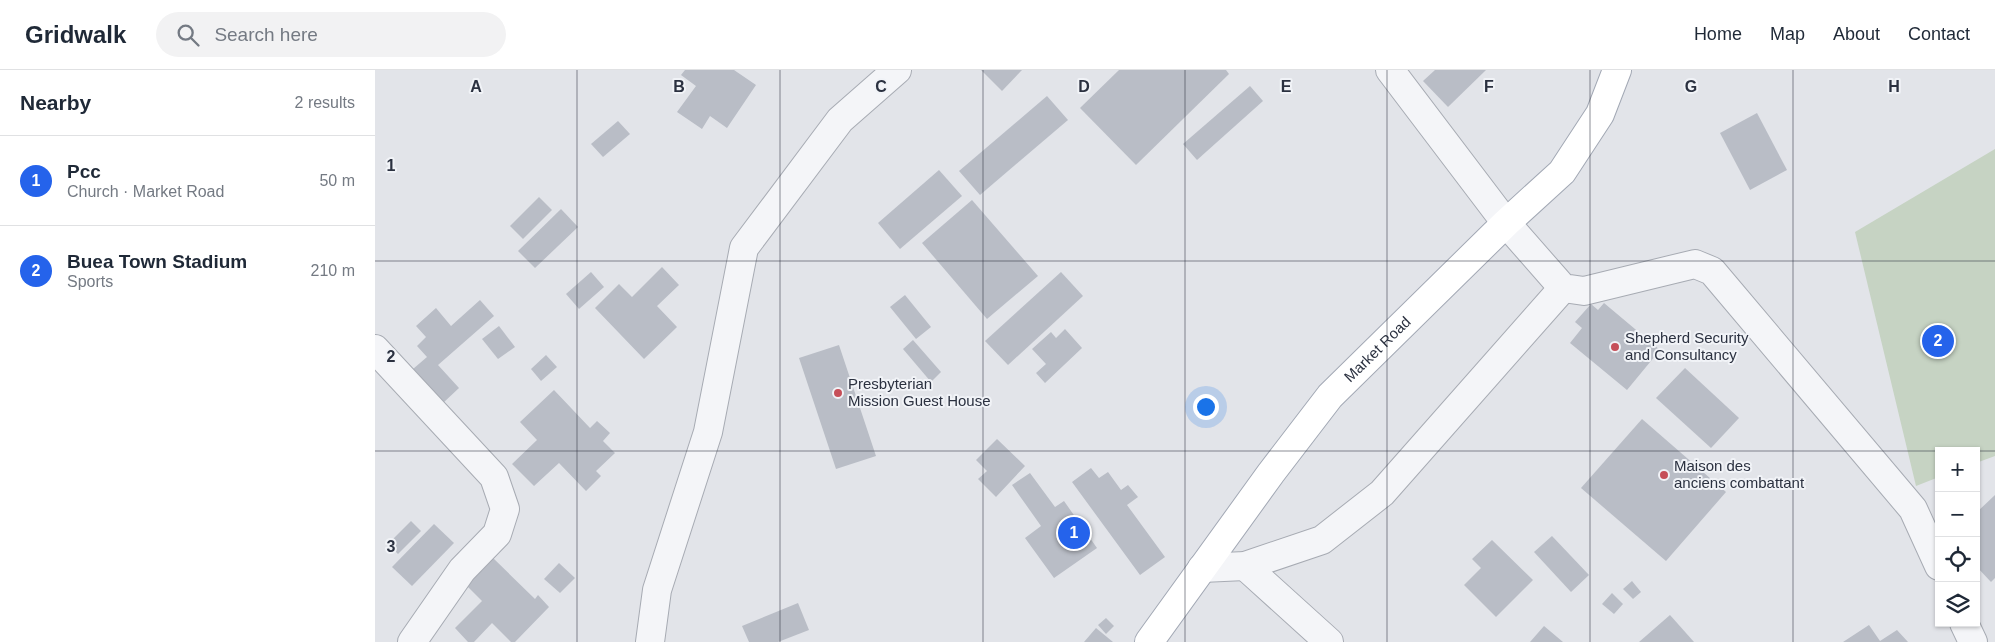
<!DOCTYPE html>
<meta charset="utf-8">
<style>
:root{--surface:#fff;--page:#f2f2f3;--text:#1f2937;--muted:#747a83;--line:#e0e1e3;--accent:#2563eb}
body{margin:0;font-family:Arial,sans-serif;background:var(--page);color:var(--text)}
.controls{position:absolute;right:15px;bottom:15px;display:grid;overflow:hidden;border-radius:0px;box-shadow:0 1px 4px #0004}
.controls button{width:45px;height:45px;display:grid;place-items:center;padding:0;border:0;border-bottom:1px solid var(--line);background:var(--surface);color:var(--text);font:25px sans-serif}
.you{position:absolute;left:830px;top:336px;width:18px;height:18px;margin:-12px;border:4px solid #fff;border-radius:50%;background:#1a73e8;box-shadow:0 0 0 8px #1a73e833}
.badge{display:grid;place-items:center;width:32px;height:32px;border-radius:50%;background:var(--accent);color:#fff;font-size:16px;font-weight:700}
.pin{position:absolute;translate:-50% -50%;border:2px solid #fff;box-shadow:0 1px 5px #0006}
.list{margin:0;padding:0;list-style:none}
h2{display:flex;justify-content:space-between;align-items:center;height:65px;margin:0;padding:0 20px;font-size:21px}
h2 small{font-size:16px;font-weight:400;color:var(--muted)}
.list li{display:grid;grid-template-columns:32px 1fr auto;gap:15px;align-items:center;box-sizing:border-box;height:90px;padding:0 20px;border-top:1px solid var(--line)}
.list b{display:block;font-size:19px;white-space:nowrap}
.list p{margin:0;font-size:16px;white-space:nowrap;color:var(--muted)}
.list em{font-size:16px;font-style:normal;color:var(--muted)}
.icon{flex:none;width:28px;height:28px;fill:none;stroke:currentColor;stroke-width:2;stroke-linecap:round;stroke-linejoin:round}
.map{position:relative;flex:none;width:1620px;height:572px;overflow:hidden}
header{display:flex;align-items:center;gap:30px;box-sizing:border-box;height:70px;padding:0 25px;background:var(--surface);border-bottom:1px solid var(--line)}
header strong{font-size:24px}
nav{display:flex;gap:28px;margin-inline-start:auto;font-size:18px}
.search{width:350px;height:45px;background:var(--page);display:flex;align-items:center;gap:12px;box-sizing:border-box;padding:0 18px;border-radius:28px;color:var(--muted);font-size:19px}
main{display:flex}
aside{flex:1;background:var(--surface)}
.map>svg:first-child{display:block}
.green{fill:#c6d3c3}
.building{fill:#b9bdc6}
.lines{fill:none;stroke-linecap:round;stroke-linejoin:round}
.minor-casing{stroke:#a7abb3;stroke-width:30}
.major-casing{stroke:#a2a8b4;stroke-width:30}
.minor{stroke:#f4f5f8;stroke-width:28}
.major{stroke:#fff;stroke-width:28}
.grid{fill:none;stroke:#2b3140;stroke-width:1;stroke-opacity:0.55}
.poi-dot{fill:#c64f59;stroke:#f1f3f7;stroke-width:2}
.labels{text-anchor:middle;stroke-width:4;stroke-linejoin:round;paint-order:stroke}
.poi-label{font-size:15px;fill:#2b3140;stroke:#f1f3f7;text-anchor:start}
.street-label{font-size:15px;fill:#2b3140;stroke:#f1f3f7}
.grid-label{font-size:16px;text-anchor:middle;font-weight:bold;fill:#2b3140;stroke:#f1f3f7;stroke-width:4;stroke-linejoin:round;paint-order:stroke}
</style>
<header>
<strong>Gridwalk</strong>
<div class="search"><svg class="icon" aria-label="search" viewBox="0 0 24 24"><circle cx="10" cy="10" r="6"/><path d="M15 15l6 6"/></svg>Search here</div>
<nav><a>Home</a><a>Map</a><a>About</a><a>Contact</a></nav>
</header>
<main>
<aside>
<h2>Nearby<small>2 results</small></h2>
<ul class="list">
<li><span class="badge">1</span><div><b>Pcc</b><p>Church · Market Road</p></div><em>50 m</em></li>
<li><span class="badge">2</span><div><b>Buea Town Stadium</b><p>Sports</p></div><em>210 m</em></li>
</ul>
</aside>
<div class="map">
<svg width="1620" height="572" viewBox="0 0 1620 572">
<rect width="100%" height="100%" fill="#e2e4e9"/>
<polygon class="green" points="1620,79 1620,386 1601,393 1601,381 1564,381 1564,407 1541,416 1480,162"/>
<g class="building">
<polygon points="310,0 359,0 381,15 352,58 335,46 327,59 302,42 321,16 306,5"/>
<polygon points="606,0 647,0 627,21"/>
<polygon points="744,0 851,0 854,4 761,95 705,38"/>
<polygon points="1060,0 1111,0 1073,37 1048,11"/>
<polygon points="875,16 888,31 822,90 808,74"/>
<polygon points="672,26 693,50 605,125 584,101"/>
<polygon points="1382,43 1412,100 1375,120 1345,63"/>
<polygon points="243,51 255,64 228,87 216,74"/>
<polygon points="564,100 587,126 525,179 503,153"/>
<polygon points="164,127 177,140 148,169 135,156"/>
<polygon points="597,130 663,206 612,249 547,173"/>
<polygon points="186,139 203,157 160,198 143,181"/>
<polygon points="287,197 304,215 282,236 302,257 269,289 220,238 244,214 257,227"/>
<polygon points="216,202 229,217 204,239 191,224"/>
<polygon points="686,202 708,226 633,295 610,271"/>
<polygon points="530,225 556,257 541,269 515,237"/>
<polygon points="105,230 119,246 63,295 84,318 68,333 38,299 52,287 42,276 51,267 41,256 61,238 76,256"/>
<polygon points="1229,233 1285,280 1252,320 1195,273 1207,258 1200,252 1216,234 1223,240"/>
<polygon points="124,256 140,277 123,289 107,269"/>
<polygon points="690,259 707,278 670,313 661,303 671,294 657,279 676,262 681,268"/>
<polygon points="538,270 566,302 556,312 528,279"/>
<polygon points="464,275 501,386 461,399 424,288"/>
<polygon points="171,285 182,297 166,311 156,299"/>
<polygon points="1310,298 1364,348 1336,378 1281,328"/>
<polygon points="179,320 215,358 222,351 235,363 228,371 240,383 221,401 226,406 211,421 184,393 159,416 137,394 162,370 145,352"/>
<polygon points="1267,349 1351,422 1291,491 1206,418"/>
<polygon points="622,369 650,396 621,427 603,409 612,401 601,390"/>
<polygon points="716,398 724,408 733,402 746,420 753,415 763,427 752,435 790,487 765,505 697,412"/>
<polygon points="655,403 680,437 689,431 722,478 679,508 650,468 666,456 637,415"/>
<polygon points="1620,425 1620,508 1616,512 1601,496 1601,443"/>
<polygon points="36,451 46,461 23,484 13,474"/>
<polygon points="59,454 79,473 37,516 17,497"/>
<polygon points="1177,466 1214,505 1196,522 1159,482"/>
<polygon points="1117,470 1158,510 1121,547 1089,515 1106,498 1097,489"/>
<polygon points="117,487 160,529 163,525 174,537 140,572 136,572 117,553 99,572 93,572 80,558 107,531 90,514"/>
<polygon points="184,493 200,508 185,523 169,509"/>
<polygon points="1257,511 1266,522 1258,529 1248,519"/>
<polygon points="1237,523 1248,534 1239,544 1227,534"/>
<polygon points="423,533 434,560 403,572 374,572 367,556"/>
<polygon points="1295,545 1319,572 1264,572"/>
<polygon points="731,548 739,556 731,564 723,555"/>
<polygon points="1494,555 1505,571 1522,560 1533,572 1468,572"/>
<polygon points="1169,556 1188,572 1155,572"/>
<polygon points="721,558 738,572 709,572"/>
</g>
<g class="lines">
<g class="minor-casing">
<g id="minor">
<polyline points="1015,0 1131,153 1188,218 1209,221 1320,194 1337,201 1538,439 1564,496"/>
<polyline points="0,279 119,407 130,439 122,464 87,500 37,572"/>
<polyline points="870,496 954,572"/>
<polyline points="827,498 870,496 947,470 1007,423 1188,218"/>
<polyline points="1589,553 1598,572"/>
<polyline points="275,572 282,520 333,362 369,178 465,50 522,0"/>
</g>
</g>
<g class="major-casing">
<g id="major">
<path id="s1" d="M774 572 896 403 955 326 1131 153 1187 102 1225 44 1242 0"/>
</g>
</g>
<use href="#minor" class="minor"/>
<use href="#major" class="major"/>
</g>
<path class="grid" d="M202 0V572M405 0V572M608 0V572M810 0V572M1012 0V572M1215 0V572M1418 0V572M0 191H1620M0 381H1564M1601 381H1620"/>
<g class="poi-dot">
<circle cx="1240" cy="277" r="5"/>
<circle cx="463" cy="323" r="5"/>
<circle cx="1289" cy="405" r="5"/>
</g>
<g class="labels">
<g class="poi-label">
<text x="1250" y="273">Shepherd Security<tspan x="1250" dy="17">and Consultancy</tspan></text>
<text x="473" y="319">Presbyterian<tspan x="473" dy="17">Mission Guest House</tspan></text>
<text x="1299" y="401">Maison des<tspan x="1299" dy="17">anciens combattant</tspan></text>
</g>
<g class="street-label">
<text dy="5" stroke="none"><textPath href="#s1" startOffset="372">Market Road</textPath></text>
</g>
</g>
<g class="grid-label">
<text x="101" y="22">A</text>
<text x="304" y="22">B</text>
<text x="506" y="22">C</text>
<text x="709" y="22">D</text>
<text x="911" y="22">E</text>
<text x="1114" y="22">F</text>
<text x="1316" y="22">G</text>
<text x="1519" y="22">H</text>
<text x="16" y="101">1</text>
<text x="16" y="292">2</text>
<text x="16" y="482">3</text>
</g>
</svg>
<div class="controls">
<button>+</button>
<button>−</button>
<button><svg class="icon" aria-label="locate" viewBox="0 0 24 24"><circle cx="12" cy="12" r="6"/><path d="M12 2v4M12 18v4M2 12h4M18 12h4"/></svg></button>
<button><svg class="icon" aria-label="layers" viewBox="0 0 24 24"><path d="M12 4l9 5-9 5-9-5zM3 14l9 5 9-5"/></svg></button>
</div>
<div class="you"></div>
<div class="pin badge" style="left:699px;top:463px">1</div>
<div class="pin badge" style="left:1563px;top:271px">2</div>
</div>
</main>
